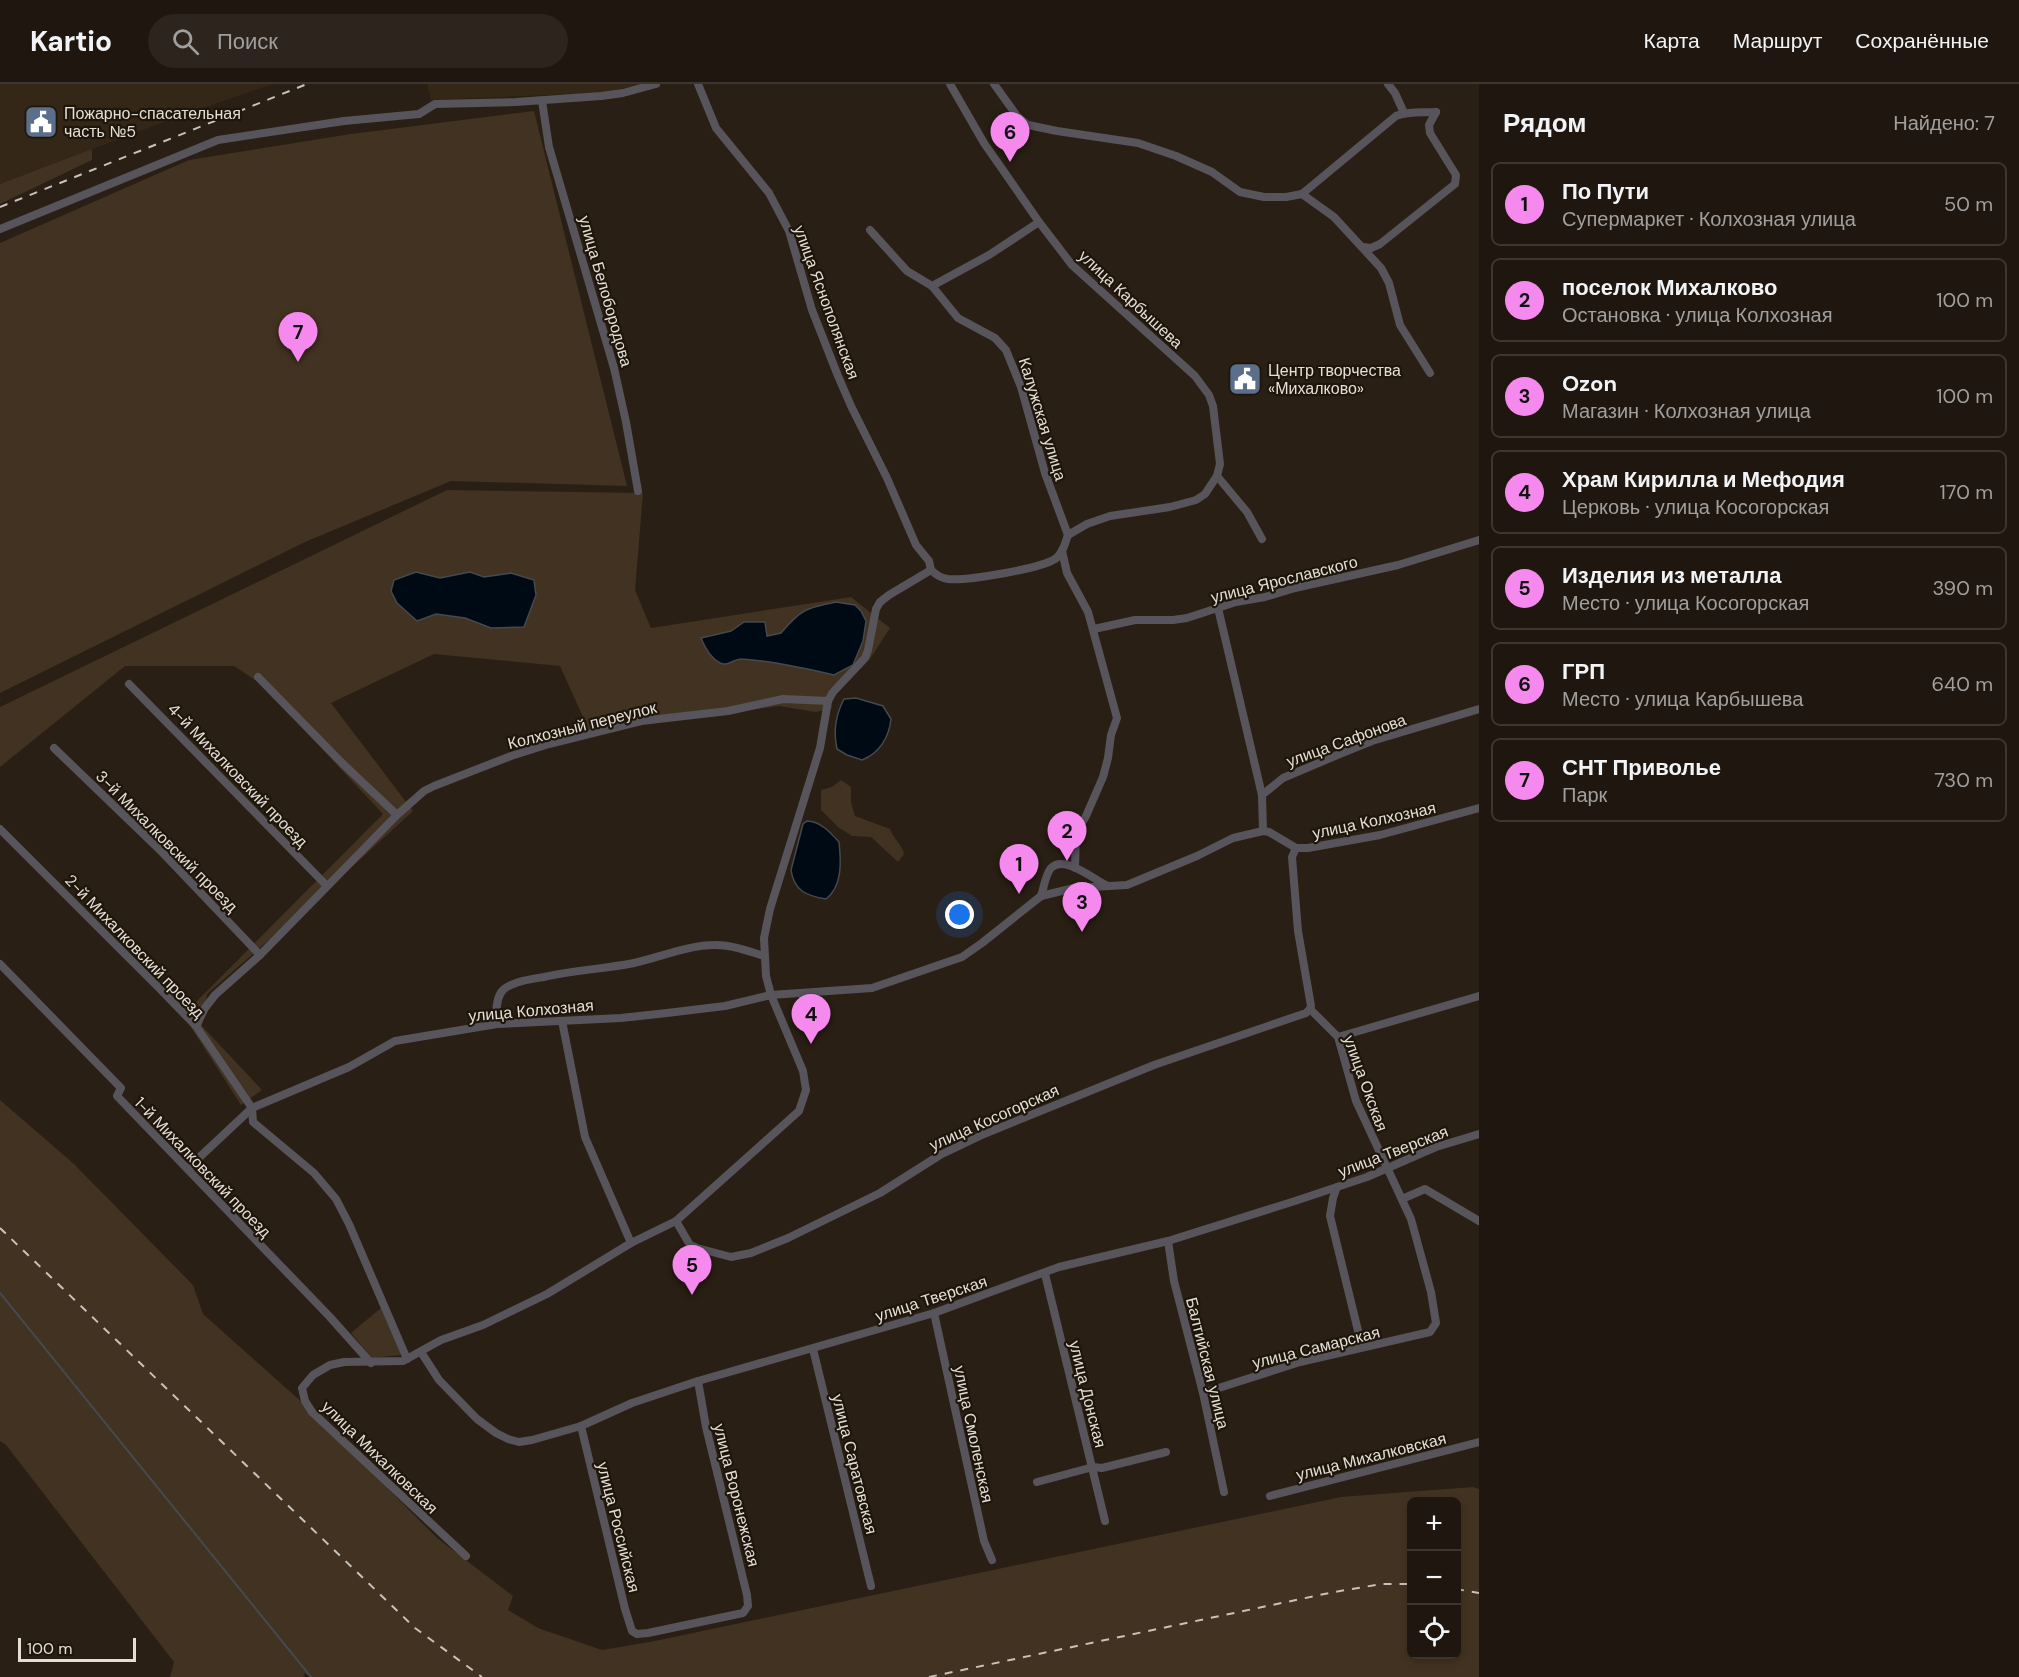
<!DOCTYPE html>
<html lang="ru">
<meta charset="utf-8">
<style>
:root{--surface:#1f170f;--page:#2c241d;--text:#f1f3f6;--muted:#a19f9e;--line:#3c362f;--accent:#f589ee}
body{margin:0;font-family:"DM Sans",sans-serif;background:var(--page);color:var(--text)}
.controls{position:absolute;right:18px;bottom:18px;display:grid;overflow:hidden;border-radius:9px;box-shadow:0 3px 9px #0003}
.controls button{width:54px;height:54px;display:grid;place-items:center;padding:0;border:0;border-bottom:2px solid var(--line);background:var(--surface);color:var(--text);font:30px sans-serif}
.scale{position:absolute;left:18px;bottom:15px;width:118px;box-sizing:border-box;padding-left:6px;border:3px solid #e4ded7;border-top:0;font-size:16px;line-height:21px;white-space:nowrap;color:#e4ded7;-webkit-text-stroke:4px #1f160b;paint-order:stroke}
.you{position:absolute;left:960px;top:831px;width:21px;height:21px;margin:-15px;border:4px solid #fff;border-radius:50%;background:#1a73e8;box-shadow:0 0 0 9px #1a73e833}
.badge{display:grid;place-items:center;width:39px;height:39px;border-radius:50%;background:var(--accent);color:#111;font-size:20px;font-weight:700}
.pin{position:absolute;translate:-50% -50px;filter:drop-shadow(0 2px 3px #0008)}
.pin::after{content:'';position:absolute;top:32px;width:21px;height:18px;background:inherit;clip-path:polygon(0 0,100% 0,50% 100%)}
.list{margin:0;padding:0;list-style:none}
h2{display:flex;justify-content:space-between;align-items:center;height:78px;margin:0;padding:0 24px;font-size:26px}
h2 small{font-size:20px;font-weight:400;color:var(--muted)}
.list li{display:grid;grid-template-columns:39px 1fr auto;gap:18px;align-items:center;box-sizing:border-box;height:84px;margin:0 12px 12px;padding:0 12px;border:2px solid var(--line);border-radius:9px}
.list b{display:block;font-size:22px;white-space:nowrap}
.list p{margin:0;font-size:20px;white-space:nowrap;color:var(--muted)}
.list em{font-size:20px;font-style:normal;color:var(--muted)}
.icon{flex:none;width:33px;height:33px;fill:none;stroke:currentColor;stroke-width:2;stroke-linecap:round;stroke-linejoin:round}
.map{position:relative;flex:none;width:1479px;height:1593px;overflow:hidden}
header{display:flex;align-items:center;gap:36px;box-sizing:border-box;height:84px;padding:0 30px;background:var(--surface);border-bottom:2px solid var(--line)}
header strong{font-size:28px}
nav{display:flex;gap:33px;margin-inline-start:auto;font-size:21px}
.search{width:420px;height:54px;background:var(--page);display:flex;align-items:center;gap:15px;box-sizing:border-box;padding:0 21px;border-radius:33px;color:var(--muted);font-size:22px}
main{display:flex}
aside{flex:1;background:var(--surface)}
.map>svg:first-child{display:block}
.built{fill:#352717}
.green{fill:#423221;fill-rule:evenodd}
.water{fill:#000a15;stroke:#444a4f;stroke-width:1.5}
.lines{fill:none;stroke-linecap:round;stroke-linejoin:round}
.stream{stroke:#444a4f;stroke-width:2}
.street{stroke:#57545b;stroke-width:8}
.rail{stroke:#c9c2bb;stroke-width:2;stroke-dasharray:8 8;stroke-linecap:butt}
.labels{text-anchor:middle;stroke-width:4.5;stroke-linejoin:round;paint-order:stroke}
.poi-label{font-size:16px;fill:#e4ded7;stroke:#1f160b;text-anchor:start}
.street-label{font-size:16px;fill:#e4ded7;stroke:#1f160b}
</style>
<header>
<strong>Kartio</strong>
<div class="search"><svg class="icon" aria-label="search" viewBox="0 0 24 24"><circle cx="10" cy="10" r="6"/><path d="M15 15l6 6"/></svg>Поиск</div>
<nav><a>Карта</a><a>Маршрут</a><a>Сохранённые</a></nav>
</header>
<main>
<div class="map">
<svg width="1479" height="1593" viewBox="0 0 1479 1593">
<rect width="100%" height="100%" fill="#291f14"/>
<g class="built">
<polygon points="0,0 273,0 177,33 0,100"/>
<polygon points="427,0 646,0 599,9 431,16"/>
</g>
<g class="green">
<polygon points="534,27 627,402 451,397 305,458 0,609 0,159 189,76 351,50"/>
<polygon points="92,65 92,76 0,120 0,100"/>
<polygon points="447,406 643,409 635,506 651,544 851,513 890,544 870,575 849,587 829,606 832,624 816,628 779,622 643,641 592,653 560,582 434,570 331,619 413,727 330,803 207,910 202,942 262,1006 241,1021 183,931 383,730 260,599 234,582 125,582 0,683 0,623"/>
<path d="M841 696 851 703V718L855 732 890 745C894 756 902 760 904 770L898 778 871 753 852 752 838 743 821 726V706L832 703Z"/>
<path d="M0 1016 74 1080 193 1201 203 1230 304 1320 437 1454 513 1512 508 1526 538 1544 602 1566 655 1557 1341 1413 1473 1403 1479 1405V1593H310L305 1589 303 1593H170L174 1578 6 1361 0 1357ZM1412 1418H1456V1570H1412Z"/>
<polygon points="381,1224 401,1271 372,1274 351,1249"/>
</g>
<g class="water">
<polygon points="416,488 440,494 470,488 484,493 511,489 534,496 536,511 524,543 491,544 465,534 436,530 417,537 397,519 391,507 394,496"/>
<path d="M836 518 855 521 861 527 866 537 863 557 853 581 834 591C804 584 773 577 742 575 734 574 729 583 720 579 710 574 705 564 701 554L731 547 744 538H765L767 552 781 549C801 525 806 524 836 518Z"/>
<path d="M856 614 883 622 891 635C889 653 880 669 862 676L847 671 837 665C833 647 835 632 844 615Z"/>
<path d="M807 737C820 737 830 748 839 758 841 776 843 802 826 815 807 812 794 807 791 786L803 740Z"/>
</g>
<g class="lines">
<polyline class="stream" points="0,1209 311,1593"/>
<g class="street">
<polyline points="698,0 716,44 769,109 789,147 812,226 838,292 851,322 887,394 916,461 929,477 931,486"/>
<path d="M994 0 1017 32 1028 41 1057 47 1138 59 1176 72 1212 88 1240 108 1264 113H1286L1302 110 1396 32C1408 27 1423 29 1436 28"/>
<polyline points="1388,0 1395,9 1404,29"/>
<polyline points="542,17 549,63 614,284 626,338 638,407"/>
<polyline points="1302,110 1334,133 1381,184 1389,199 1400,241 1430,289"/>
<polyline points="0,145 218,56 344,37 419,30 435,20 516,18 601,12 623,9 656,0"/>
<polyline points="870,146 907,187 932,202 958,234 995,254 1006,266 1021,303 1045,389 1068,451"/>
<polyline points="1363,163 1371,164 1380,160 1455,100 1456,91 1430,49 1429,41 1436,28"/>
<polyline points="932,202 989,171 1039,138"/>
<polyline points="1217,392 1247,428 1262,455"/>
<polyline points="1062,467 1067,489 1088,528 1117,634 1111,651 1108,674 1103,693 1086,732 1076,749 1075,784"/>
<path d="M931 486C936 491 941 494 948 495 967 497 1039 485 1055 475 1063 470 1065 459 1068 451L1087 440 1110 432 1170 423 1196 416 1205 410 1217 392 1220 380 1213 322 1209 311 1195 292 1072 181 1039 138 984 59 950 0"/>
<polyline points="1218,524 1262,711 1263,747"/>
<polyline points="1094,545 1135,536 1173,536 1187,534 1236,518 1265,513 1295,504 1398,481 1479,456"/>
<polyline points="258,593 342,679 397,731"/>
<polyline points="129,600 327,802"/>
<polyline points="54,664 159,765 260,871"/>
<polyline points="1262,711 1283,694 1347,667 1372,657 1479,625"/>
<polyline points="0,745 159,904 196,942 252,1024 253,1038 314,1089 336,1115 349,1140 407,1275"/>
<path d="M1041 812C1044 804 1045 791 1051 784 1065 770 1095 797 1108 802"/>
<polyline points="0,880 121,1004 117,1012 329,1232 371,1279"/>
<polyline points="562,937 585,1053 631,1159"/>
<path d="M497 940C496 929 495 913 504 905 515 897 531 895 544 893 574 886 604 885 634 879 661 873 688 861 715 861 732 861 749 867 764 872"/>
<polyline points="196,942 205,924 215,911 260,871 397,731 424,707 434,702 511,672 549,660 641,637 728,627 783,615 828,617"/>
<polyline points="1338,953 1479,912"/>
<polyline points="188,1084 252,1024 349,983 395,957 497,940 621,934 667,929 725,922 771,911 872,904 962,873 982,859 1041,812 1074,804 1127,801 1197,772 1233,754 1263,747 1269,748 1296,764 1308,764 1380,751 1479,724"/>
<polyline points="1337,1103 1333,1114 1330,1132 1362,1263"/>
<polyline points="1402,1115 1425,1105 1479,1137"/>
<polyline points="676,1137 690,1161 697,1164 731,1173 751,1169 788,1154 880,1109 940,1071 984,1050 1154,981 1306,929 1310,925"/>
<polyline points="1168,1157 1174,1197 1203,1309 1224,1408"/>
<polyline points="1045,1190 1105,1437"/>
<polyline points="934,1229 984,1457 992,1476"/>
<polyline points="813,1265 871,1502"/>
<polyline points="421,1268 439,1296 477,1335 496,1349 508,1355 519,1358 532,1356 581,1342 632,1319 698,1297 934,1229 1059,1183 1168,1157 1295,1117 1367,1093 1436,1063 1479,1050"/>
<polyline points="1203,1309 1300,1278 1430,1248 1436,1239 1431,1208 1411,1135 1356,1017 1338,953 1310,925 1311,922 1298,847 1292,773 1296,764"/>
<polyline points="581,1342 625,1525 632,1547 637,1550 648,1549 743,1529 748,1522 747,1511 706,1343 698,1297"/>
<polyline points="1037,1398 1093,1383 1102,1384 1166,1368"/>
<polyline points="1270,1412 1479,1358"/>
<polyline points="466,1472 312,1328 305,1317 302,1304 313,1291 330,1281 344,1278 403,1277 441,1256 483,1241 547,1210 631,1159 676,1137 799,1027 806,1006 803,987 771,911 766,892 764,854 770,825 820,664 828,617 833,608 865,574 868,566 876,525 880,518 889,511 931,486"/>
</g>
<g class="rail">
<polyline points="0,123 307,0"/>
<polyline points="0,1144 415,1544 482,1593"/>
<polyline points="1456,1505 1479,1509"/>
<polyline points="929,1593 1334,1508 1382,1500 1412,1500"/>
</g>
</g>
<defs>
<g id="civic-square" transform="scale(1.725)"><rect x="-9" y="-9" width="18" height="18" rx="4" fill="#5c6f8a" stroke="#1f160b"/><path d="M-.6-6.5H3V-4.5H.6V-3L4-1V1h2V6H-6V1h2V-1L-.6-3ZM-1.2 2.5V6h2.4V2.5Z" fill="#fff"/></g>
</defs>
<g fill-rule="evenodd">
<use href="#civic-square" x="41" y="38"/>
<use href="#civic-square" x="1245" y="295"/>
</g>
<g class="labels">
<g class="poi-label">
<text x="64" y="35">Пожарно-спасательная<tspan x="64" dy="18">часть №5</tspan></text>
<text x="1268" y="292">Центр творчества<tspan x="1268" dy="18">«Михалково»</tspan></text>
</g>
<g class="street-label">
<text transform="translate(606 207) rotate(74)" y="6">улица Белобородова</text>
<text transform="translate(1131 215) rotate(43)" y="6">улица Карбышева</text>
<text transform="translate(827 218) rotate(70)" y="6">улица Яснополянская</text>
<text transform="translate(1043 335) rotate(73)" y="6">Калужская улица</text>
<text transform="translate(1284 495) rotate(-14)" y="6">улица Ярославского</text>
<text transform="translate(582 641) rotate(-14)" y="6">Колхозный переулок</text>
<text transform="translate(1346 656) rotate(-20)" y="6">улица Сафонова</text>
<text transform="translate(238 691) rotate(46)" y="6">4-й Михалковский проезд</text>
<text transform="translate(1374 736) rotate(-12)" y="6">улица Колхозная</text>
<text transform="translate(167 757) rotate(45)" y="6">3-й Михалковский проезд</text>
<text transform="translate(135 862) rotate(46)" y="6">2-й Михалковский проезд</text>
<text transform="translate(531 926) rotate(-5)" y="6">улица Колхозная</text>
<text transform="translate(1366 999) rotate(70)" y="6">улица Окская</text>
<text transform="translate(994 1033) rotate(-24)" y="6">улица Косогорская</text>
<text transform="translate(1393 1067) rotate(-21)" y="6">улица Тверская</text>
<text transform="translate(203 1083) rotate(46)" y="6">1-й Михалковский проезд</text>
<text transform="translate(931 1214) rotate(-18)" y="6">улица Тверская</text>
<text transform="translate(1316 1263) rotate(-14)" y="6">улица Самарская</text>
<text transform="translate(1208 1279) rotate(76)" y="6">Балтийская улица</text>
<text transform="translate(1088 1310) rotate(76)" y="6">улица Донская</text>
<text transform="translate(974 1350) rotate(78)" y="6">улица Смоленская</text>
<text transform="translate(1371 1372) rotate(-14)" y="6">улица Михалковская</text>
<text transform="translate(380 1373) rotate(44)" y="6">улица Михалковская</text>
<text transform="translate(855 1380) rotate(76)" y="6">улица Саратовская</text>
<text transform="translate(737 1411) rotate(76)" y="6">улица Воронежская</text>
<text transform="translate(619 1443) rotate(76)" y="6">улица Российская</text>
</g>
</g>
</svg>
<div class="controls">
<button>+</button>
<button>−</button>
<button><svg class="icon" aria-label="locate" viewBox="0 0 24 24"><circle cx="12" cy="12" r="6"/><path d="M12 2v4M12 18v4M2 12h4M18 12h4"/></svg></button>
</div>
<div class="scale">100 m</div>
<div class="you"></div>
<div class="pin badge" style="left:1019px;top:810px">1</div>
<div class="pin badge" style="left:1067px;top:777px">2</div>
<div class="pin badge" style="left:1082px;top:848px">3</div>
<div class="pin badge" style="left:811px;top:960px">4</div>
<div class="pin badge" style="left:692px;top:1211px">5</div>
<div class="pin badge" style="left:1010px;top:78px">6</div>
<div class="pin badge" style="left:298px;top:278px">7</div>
</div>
<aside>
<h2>Рядом<small>Найдено: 7</small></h2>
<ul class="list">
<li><span class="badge">1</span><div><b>По Пути</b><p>Супермаркет · Колхозная улица</p></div><em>50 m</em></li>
<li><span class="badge">2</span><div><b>поселок Михалково</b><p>Остановка · улица Колхозная</p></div><em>100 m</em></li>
<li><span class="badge">3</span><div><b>Ozon</b><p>Магазин · Колхозная улица</p></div><em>100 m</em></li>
<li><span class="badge">4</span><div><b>Храм Кирилла и Мефодия</b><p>Церковь · улица Косогорская</p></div><em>170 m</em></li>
<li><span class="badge">5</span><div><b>Изделия из металла</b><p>Место · улица Косогорская</p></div><em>390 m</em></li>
<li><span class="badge">6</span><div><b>ГРП</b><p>Место · улица Карбышева</p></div><em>640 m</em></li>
<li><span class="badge">7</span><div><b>СНТ Приволье</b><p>Парк</p></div><em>730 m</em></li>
</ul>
</aside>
</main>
